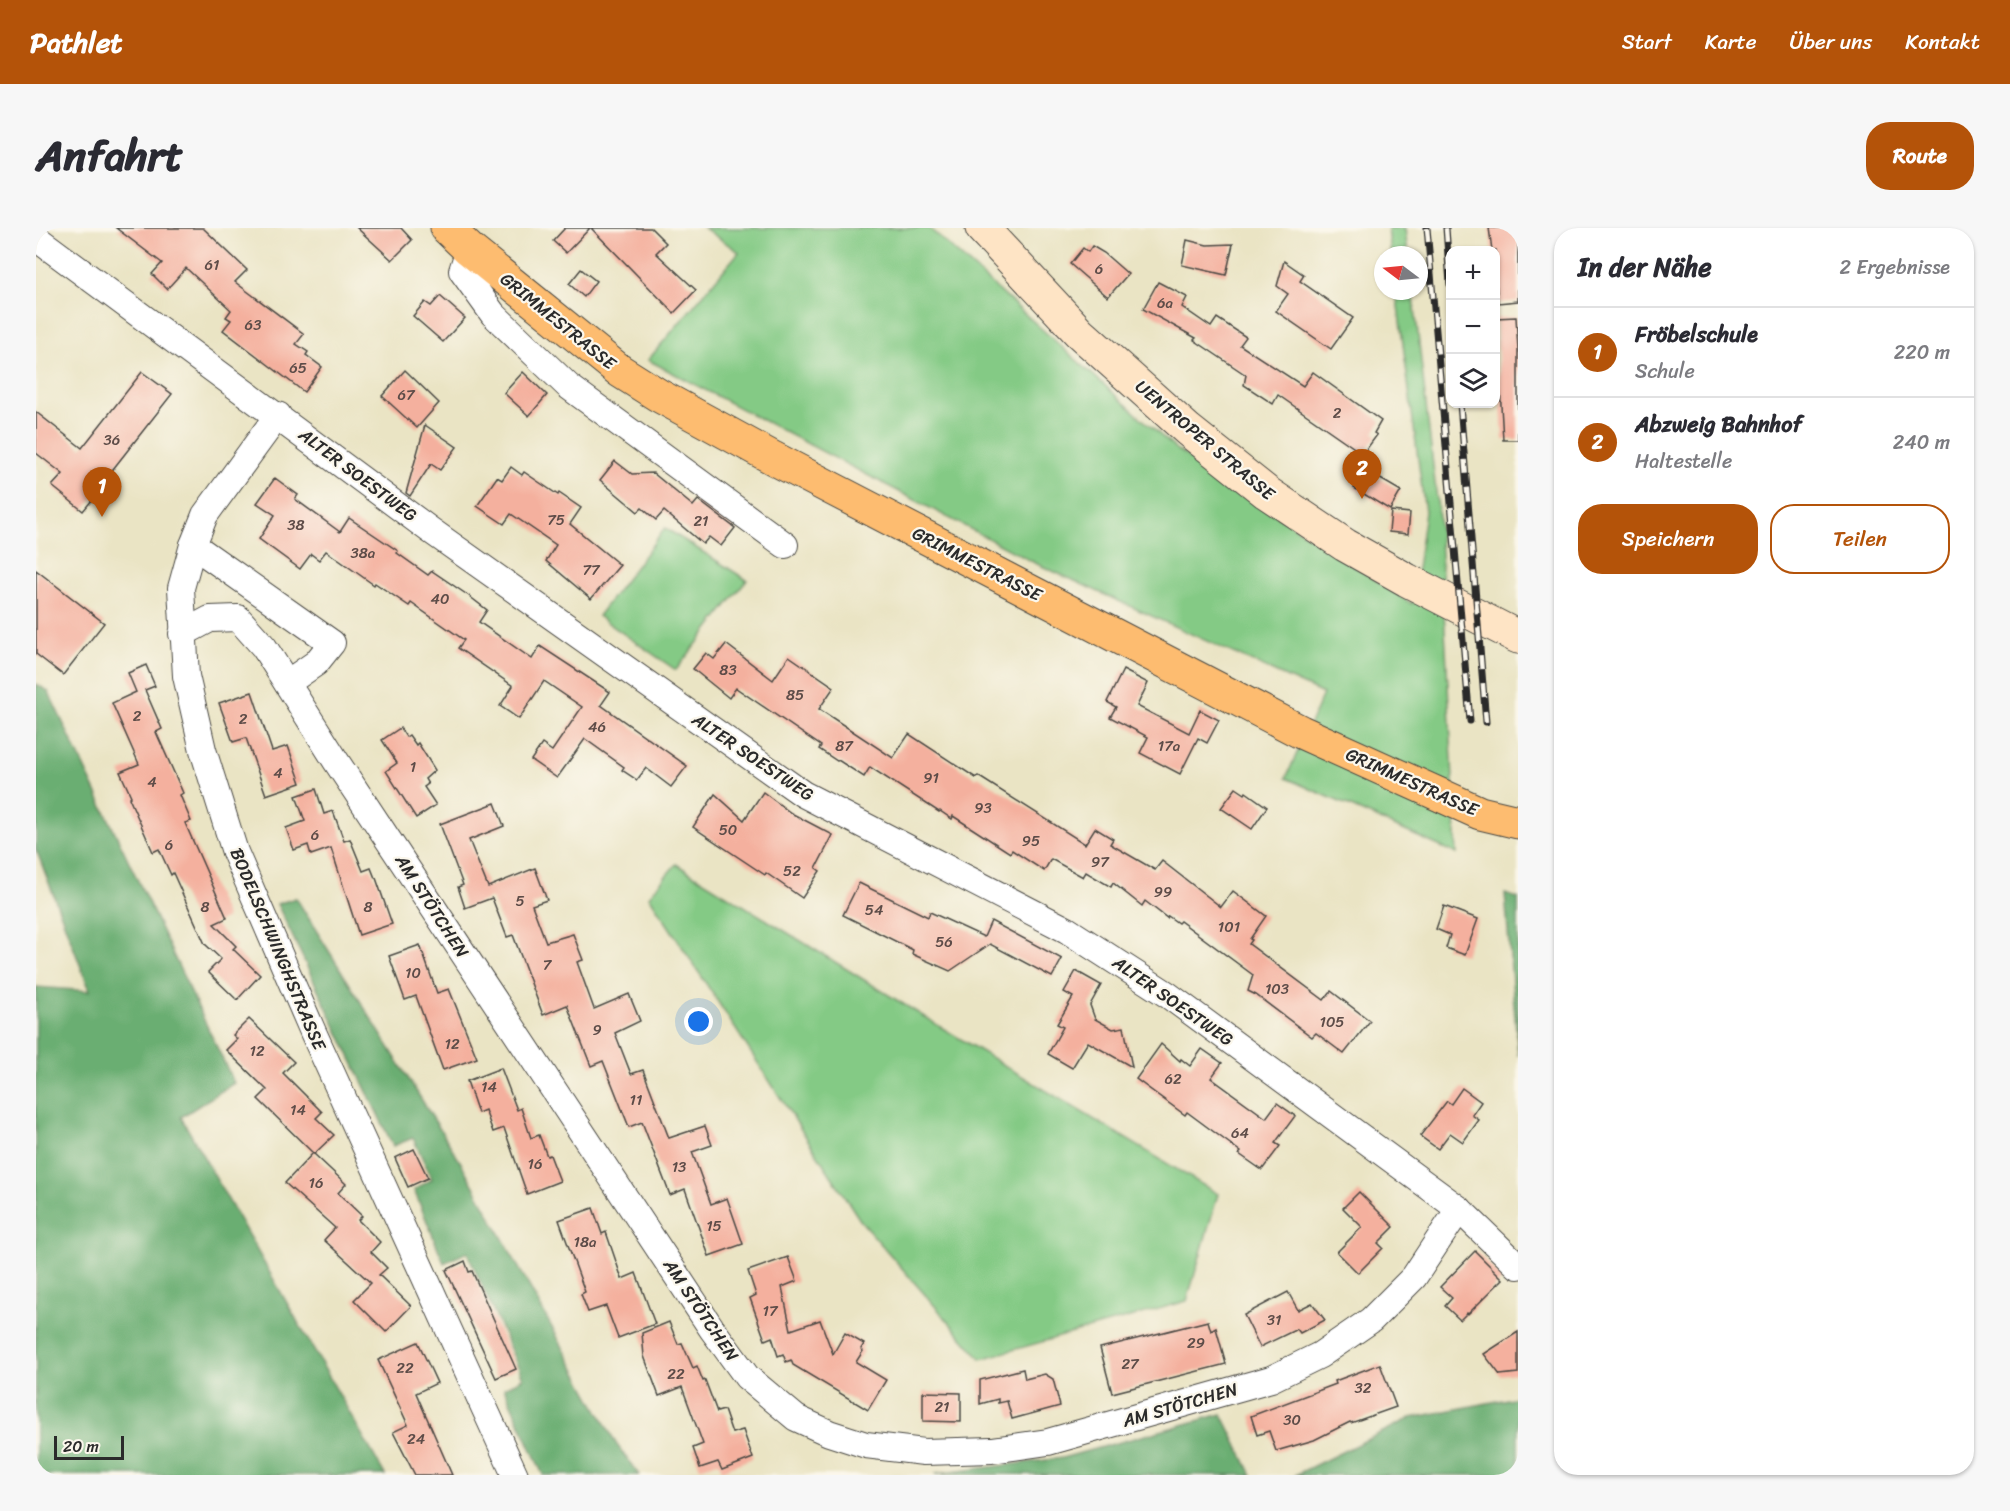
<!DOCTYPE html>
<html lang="de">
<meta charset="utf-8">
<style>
:root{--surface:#fff;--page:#f7f7f7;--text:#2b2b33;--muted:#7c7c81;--line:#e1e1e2;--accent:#b45309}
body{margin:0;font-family:Sriracha,sans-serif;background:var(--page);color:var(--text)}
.controls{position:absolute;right:18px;top:18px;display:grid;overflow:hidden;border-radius:12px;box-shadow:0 2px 4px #0004}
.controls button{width:54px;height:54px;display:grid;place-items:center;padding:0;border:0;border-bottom:2px solid var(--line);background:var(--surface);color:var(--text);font:30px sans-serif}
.compass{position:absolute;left:1338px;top:18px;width:54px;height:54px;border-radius:50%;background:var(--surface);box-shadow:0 2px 4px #0004;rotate:286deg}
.scale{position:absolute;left:18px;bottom:15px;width:70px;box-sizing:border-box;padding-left:6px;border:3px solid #2b2b2b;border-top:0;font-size:16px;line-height:21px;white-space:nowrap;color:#2b2b2b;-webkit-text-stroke:4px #fbf7ec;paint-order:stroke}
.you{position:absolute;left:663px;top:794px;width:21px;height:21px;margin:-15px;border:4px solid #fff;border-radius:50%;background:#1a73e8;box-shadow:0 0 0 9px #1a73e833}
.badge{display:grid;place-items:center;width:39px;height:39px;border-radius:50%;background:var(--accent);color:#fff;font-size:20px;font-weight:700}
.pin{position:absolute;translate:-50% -50px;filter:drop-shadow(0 2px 3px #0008)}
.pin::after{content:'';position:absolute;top:32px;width:21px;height:18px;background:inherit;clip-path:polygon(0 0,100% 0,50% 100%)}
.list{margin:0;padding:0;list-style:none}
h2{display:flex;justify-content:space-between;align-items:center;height:78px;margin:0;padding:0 24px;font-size:26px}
h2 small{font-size:20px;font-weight:400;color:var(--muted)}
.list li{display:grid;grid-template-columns:39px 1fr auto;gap:18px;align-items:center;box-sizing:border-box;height:90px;padding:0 24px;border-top:2px solid var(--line)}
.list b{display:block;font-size:22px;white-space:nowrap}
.list p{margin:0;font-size:20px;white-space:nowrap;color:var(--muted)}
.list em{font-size:20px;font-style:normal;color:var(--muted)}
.actions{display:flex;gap:12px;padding:18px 24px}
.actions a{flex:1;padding:14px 0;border:2px solid var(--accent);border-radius:24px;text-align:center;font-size:21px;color:var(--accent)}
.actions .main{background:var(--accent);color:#fff}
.icon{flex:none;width:33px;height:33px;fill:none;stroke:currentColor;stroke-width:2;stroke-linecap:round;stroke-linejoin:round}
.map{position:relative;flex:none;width:1482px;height:1247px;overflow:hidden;border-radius:24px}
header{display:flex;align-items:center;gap:36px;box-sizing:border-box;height:84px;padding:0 30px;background:var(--accent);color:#fff}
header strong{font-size:28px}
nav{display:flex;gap:33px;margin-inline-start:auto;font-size:21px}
.intro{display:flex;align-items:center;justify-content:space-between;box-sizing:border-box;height:144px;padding:0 36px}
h1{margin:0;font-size:42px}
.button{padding:15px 27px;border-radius:24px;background:var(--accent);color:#fff;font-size:21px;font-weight:700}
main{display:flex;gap:36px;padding:0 36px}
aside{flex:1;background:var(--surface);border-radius:24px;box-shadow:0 2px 4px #0004}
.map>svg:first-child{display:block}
.green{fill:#84ca85;stroke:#587a58;stroke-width:1.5}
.forest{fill:#6bae72;stroke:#4b6c4e;stroke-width:1.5}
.building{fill:#f4b09e}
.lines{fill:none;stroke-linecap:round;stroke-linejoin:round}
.minor-casing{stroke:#484742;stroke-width:28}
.secondary-casing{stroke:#484742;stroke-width:35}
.primary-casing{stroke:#484742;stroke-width:35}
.minor{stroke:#fff;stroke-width:26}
.secondary{stroke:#fee4c5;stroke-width:33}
.primary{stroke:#fdbc6f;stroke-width:33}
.rail-casing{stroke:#2b2b2b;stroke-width:7}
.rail{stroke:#fbf7ec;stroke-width:4.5;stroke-dasharray:14;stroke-linecap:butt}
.labels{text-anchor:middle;stroke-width:4.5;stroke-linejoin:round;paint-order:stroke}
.number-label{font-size:15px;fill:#5d4c48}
.street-label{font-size:18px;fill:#2b2b2b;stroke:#fbf7ec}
</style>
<header>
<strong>Pathlet</strong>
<nav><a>Start</a><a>Karte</a><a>Über uns</a><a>Kontakt</a></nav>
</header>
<div class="intro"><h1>Anfahrt</h1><a class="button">Route</a></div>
<main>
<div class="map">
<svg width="1482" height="1247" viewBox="0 0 1482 1247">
<rect width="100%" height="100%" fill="#fbf7ec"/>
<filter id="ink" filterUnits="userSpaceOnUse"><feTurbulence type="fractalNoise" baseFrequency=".0167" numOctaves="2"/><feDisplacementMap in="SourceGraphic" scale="12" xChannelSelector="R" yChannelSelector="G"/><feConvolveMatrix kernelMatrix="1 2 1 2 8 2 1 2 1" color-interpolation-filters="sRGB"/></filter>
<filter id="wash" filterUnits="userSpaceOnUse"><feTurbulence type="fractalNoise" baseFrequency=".008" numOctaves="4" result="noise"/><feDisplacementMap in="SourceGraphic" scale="24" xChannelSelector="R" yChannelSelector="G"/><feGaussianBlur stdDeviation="1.35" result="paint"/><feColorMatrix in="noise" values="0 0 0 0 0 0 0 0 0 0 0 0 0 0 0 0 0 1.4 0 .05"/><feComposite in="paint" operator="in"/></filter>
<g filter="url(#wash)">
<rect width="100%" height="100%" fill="#eae4c4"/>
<g class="green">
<polygon points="668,0 893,0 1141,222 1376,376 1389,284 1360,63 1377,63 1403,290 1421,626 1250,550 1287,466 999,335 612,132 703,24"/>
<polygon points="1352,0 1369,0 1372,27 1355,27"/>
<polygon points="629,300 711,352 640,442 562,388"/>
<polygon points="640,636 903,798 1182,966 1151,1073 945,1131 824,992 613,668"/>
</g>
<g class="forest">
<polygon points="0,456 12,463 198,855 145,889 349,1247 0,1247 0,759 54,763 0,621"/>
<polygon points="1469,666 1482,670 1482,828"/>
<polygon points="260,670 425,935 581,1217 603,1247 507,1247 468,1160 487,1150 431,1024 408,1035 378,962 396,951 377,910 357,918 241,676"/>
<polygon points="1482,1169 1482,1247 1259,1247 1375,1190"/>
<polygon points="1186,1186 1216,1247 899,1246 1026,1230"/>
</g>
<g id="blocks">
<g class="building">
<polygon points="80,0 167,0 211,42 199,54 268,106 260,116 272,124 270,127 286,139 268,164 187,102 195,92 190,89 195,82 150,40 131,61 116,46 126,35"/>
<polygon points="321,0 365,0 376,12 356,32"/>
<polygon points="529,0 554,0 530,25 517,13"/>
<polygon points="555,0 615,0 630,15 620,25 660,62 638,85"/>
<polygon points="1453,0 1482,0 1482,73 1462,75 1460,54 1460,22 1456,22"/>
<polygon points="1151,12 1171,17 1197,16 1190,47 1146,37"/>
<polygon points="1056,18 1068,25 1092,46 1072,69 1034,36 1047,20 1052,24"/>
<polygon points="1248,33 1268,47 1264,53 1317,90 1295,121 1240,83 1252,66 1241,58"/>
<polygon points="545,41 560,53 548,69 533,56"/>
<polygon points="1122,54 1151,69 1146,79 1175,99 1181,90 1210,109 1204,117 1267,158 1277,144 1345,193 1338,205 1341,207 1327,226 1242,167 1237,176 1208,157 1210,147 1158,112 1160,110 1107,81"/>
<polygon points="404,68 429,90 407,114 377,88 389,74 395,78"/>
<polygon points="1480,89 1482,122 1482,212 1467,212 1460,90"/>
<polygon points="369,142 403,175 381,200 346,168"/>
<polygon points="106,144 136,166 59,264 62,265 47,283 16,258 27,246 0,225 0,184 46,220"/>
<polygon points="487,144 511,167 493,188 468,165"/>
<polygon points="389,197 421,219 404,242 395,236 374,268 370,265"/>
<polygon points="579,233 596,246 617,245 657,278 662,272 699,300 685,318 673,309 667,316 628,283 620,292 606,280 602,284 564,252"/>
<polygon points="475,239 486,247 488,244 522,267 523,265 545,280 534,296 584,337 555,371 510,333 520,317 475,286 468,296 441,278 461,249 466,252"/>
<polygon points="1329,242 1365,263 1354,282 1318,260"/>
<polygon points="239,250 262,267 259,271 304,304 313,290 362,323 361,325 392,347 396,343 433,368 451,382 443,394 496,431 504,418 574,464 565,477 651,538 635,559 610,540 601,552 586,542 588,539 549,511 521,550 495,532 506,516 516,523 546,479 508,453 483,491 464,478 477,458 422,420 428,412 375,375 373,378 339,355 338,357 290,323 283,332 275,326 264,341 223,311 239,287 221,275"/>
<polygon points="1355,283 1374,285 1372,306 1353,304"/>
<polygon points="0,342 68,395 27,447 0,426"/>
<polygon points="690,416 737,452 753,428 798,459 783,481 857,530 873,506 940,550 942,548 1049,616 1059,600 1077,611 1074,616 1119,642 1126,633 1185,679 1197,663 1230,688 1214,711 1216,712 1213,716 1288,772 1295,763 1334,793 1308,826 1280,805 1276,809 1220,767 1212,763 1217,747 1144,693 1142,695 1132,688 1131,690 1109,673 1106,678 1077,655 1075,659 1050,644 1047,649 1015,631 1008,643 976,622 974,625 917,588 916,591 904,583 903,584 834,539 828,549 802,532 801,533 783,521 785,518 700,460 693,470 657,441 670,425 678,431"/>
<polygon points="110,437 119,458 109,462 126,501 120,504 147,565 144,567 155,593 149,595 191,690 178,696 200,718 197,721 224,747 201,772 172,744 185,731 169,716 137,645 135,647 123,621 117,624 93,570 95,568 84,544 103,536 76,475 100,464 92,445"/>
<polygon points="1087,442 1112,455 1101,478 1153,505 1164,482 1183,492 1171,515 1162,510 1144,546 1104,525 1112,509 1074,489 1080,479 1071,474"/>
<polygon points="216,464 236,523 252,518 265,555 230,567 210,510 197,514 183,475"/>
<polygon points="364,500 370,509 373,507 380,517 382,515 399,542 389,551 392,556 388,559 400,577 380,590 350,543 361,535 346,512"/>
<polygon points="1200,560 1209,566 1210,564 1231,579 1216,601 1185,580"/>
<polygon points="280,561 288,586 297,583 308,613 314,611 327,643 335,640 339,650 340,650 356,696 323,707 295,620 275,627 272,617 258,622 250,600 269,593 260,568"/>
<polygon points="727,564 755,585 797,607 780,640 784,643 766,670 730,645 729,647 657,599 679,566 708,592"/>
<polygon points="459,575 468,598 433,612 452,659 499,640 511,672 496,677 510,714 537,706 547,732 541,734 558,781 593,766 604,793 579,805 595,846 607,842 633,910 669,898 676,917 656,924 675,976 691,970 707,1016 673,1028 649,961 634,967 606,894 593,899 567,833 555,838 531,777 507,787 477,707 471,709 456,670 429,680 422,659 427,657 404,596"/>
<polygon points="823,655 892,689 894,684 948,709 955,693 1026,731 1016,749 954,716 914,743 876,726 877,722 807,687"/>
<polygon points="1408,678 1442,691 1429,727 1410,720 1414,707 1400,701"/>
<polygon points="384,717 401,765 413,761 441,830 407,842 380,768 369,772 353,728"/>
<polygon points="1040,743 1065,757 1054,777 1059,791 1077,801 1088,799 1096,839 1052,814 1036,840 1012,826 1027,799 1021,796 1037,769 1028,764"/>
<polygon points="213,791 258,834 247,845 286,884 280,890 298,907 278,926 222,871 231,862 190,822 201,811 197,807"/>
<polygon points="1125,816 1144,833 1145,831 1154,838 1166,821 1186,835 1175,850 1230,890 1241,875 1259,888 1239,915 1244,918 1226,942 1203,926 1205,924 1151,884 1149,887 1100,851"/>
<polygon points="465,840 481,882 485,880 495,910 503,907 511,928 514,927 524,953 491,966 468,900 457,904 449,882 442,885 431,853"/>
<polygon points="1426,860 1445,874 1436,887 1443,892 1427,914 1414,905 1402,921 1384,908 1411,873 1415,876"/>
<polygon points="378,921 392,950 372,959 359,930"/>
<polygon points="277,925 310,956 302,965 326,988 322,992 344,1014 335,1024 351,1040 343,1047 375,1078 350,1104 318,1072 335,1055 288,1012 299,1000 249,955"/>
<polygon points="1323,964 1358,999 1342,1015 1347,1020 1322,1045 1301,1024 1326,999 1307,980"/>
<polygon points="557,980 566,1006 570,1004 586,1051 600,1045 619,1096 582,1110 570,1078 552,1084 545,1066 549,1064 523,992"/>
<polygon points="1439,1023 1467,1051 1432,1086 1431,1085 1424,1092 1409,1078 1416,1070 1404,1059"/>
<polygon points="752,1029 761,1053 746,1059 755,1102 784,1092 797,1126 809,1105 828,1116 825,1121 827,1123 820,1134 850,1152 832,1182 757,1137 755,1132 750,1134 747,1126 742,1128 736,1109 729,1112 714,1070 720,1067 712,1043"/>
<polygon points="429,1033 433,1044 436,1043 480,1141 460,1150 410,1042"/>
<polygon points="1252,1064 1262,1082 1276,1075 1289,1092 1264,1105 1261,1101 1224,1119 1208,1087"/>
<polygon points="1172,1093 1175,1103 1180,1100 1190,1136 1076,1165 1064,1120"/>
<polygon points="633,1094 642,1116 646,1115 657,1140 661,1138 667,1153 669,1152 681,1184 688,1182 696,1205 707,1202 717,1230 686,1242 682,1234 664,1240 657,1220 667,1216 646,1159 623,1168 608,1128 606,1105"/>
<polygon points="1482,1104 1482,1145 1464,1147 1448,1126"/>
<polygon points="382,1114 401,1155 380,1165 416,1247 379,1247 357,1204 372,1197 342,1132"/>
<polygon points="1344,1136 1360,1179 1315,1195 1314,1194 1278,1212 1240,1223 1233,1203 1221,1207 1215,1188 1300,1156 1299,1153"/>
<polygon points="987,1141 989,1151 1009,1146 1017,1151 1024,1178 976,1191 971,1173 962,1175 962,1171 944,1176 944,1152"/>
<polygon points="887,1164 925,1165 925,1194 887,1193"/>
</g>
</g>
</g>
<g filter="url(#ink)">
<use href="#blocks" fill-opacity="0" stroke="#484742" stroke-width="1.5"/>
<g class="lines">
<g class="minor-casing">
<g id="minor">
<polyline points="0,10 394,302 767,566 1031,702 1132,767 1423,981 1482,1038"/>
<polyline points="433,21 426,43 457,86 532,158 749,317"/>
<polyline points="242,187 169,287 157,317 145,360 150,448 167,522 199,624 277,804 479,1247"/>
<polyline points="157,317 296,415 280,435 251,455"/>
<polyline points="146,406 174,391 202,390 228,419 300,533 676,1101 711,1149 760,1190 793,1205 830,1217 888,1224 956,1222 1012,1214 1235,1151 1284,1127 1335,1092 1378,1049 1423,981"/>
</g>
</g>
<g class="secondary-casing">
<polyline id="secondary" points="946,0 1043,104 1152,202 1230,264 1309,317 1371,352 1482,409"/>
</g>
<g class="primary-casing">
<polyline id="primary" points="411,0 433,21 584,143 622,167 737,230 1265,504 1444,585 1482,594"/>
</g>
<use href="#minor" class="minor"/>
<use href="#secondary" class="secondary"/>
<use href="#primary" class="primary"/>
<g class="rail-casing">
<g id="rail">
<polyline points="1391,0 1434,493"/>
<polyline points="1410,0 1414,56"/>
<polyline points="1424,176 1450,494"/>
</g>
</g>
<use href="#rail" class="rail"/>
</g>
</g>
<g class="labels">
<g class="number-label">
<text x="176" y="42">61</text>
<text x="1063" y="46">6</text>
<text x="1129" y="80">6a</text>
<text x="217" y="102">63</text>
<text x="262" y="145">65</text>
<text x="370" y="172">67</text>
<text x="1301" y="190">2</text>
<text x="76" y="217">36</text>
<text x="520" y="297">75</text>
<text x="665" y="298">21</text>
<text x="260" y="302">38</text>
<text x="327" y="330">38a</text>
<text x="555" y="347">77</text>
<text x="404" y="376">40</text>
<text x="692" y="447">83</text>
<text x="759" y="472">85</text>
<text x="101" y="493">2</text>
<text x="207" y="496">2</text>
<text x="561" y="504">46</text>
<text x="808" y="523">87</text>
<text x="1133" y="523">17a</text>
<text x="377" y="544">1</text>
<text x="242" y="550">4</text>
<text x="895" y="555">91</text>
<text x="116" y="559">4</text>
<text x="947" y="585">93</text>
<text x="692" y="607">50</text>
<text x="279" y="612">6</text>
<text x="995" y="618">95</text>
<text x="133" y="622">6</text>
<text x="1064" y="639">97</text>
<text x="756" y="648">52</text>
<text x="1127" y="669">99</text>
<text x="484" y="678">5</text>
<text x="169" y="684">8</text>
<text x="332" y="684">8</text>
<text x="838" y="687">54</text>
<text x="1193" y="704">101</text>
<text x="908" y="719">56</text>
<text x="511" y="742">7</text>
<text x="377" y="750">10</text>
<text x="1241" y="766">103</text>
<text x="1296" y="799">105</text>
<text x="561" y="807">9</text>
<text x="416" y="821">12</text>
<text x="221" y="828">12</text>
<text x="1137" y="856">62</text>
<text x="453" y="864">14</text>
<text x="600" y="877">11</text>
<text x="262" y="887">14</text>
<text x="1204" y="910">64</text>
<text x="499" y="941">16</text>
<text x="643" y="944">13</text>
<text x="280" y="960">16</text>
<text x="678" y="1003">15</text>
<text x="549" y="1019">18a</text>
<text x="734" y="1088">17</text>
<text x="1238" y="1097">31</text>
<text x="1160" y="1120">29</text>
<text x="1094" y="1141">27</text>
<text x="369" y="1145">22</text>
<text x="640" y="1151">22</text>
<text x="1327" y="1165">32</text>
<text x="906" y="1184">21</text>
<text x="1256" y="1197">30</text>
<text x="380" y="1216">24</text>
</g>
<g class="street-label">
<text transform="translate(522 93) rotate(39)" y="6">GRIMMESTRASSE</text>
<text transform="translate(1169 212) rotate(40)" y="6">UENTROPER STRASSE</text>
<text transform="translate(322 247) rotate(37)" y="6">ALTER SOESTWEG</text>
<text transform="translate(941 336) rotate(27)" y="6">GRIMMESTRASSE</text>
<text transform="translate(717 529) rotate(34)" y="6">ALTER SOESTWEG</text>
<text transform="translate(1376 554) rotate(24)" y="6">GRIMMESTRASSE</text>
<text transform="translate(396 678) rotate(57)" y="6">AM STÖTCHEN</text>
<text transform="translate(242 721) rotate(67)" y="6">BODELSCHWINGHSTRASSE</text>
<text transform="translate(1137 773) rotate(35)" y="6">ALTER SOESTWEG</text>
<text transform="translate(665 1082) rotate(56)" y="6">AM STÖTCHEN</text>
<text transform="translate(1144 1177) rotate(-16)" y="6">AM STÖTCHEN</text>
</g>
</g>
</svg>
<div class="controls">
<button>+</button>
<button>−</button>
<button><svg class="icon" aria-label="layers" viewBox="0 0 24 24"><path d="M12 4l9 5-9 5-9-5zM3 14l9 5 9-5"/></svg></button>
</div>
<svg class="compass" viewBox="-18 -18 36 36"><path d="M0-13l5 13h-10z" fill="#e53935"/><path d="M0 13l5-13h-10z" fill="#7c7c81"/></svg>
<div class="scale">20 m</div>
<div class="you"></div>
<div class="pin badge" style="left:66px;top:289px">1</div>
<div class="pin badge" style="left:1326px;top:271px">2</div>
</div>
<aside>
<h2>In der Nähe<small>2 Ergebnisse</small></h2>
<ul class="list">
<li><span class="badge">1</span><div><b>Fröbelschule</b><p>Schule</p></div><em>220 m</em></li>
<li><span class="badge">2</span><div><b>Abzweig Bahnhof</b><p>Haltestelle</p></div><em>240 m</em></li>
</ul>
<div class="actions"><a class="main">Speichern</a><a>Teilen</a></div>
</aside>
</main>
